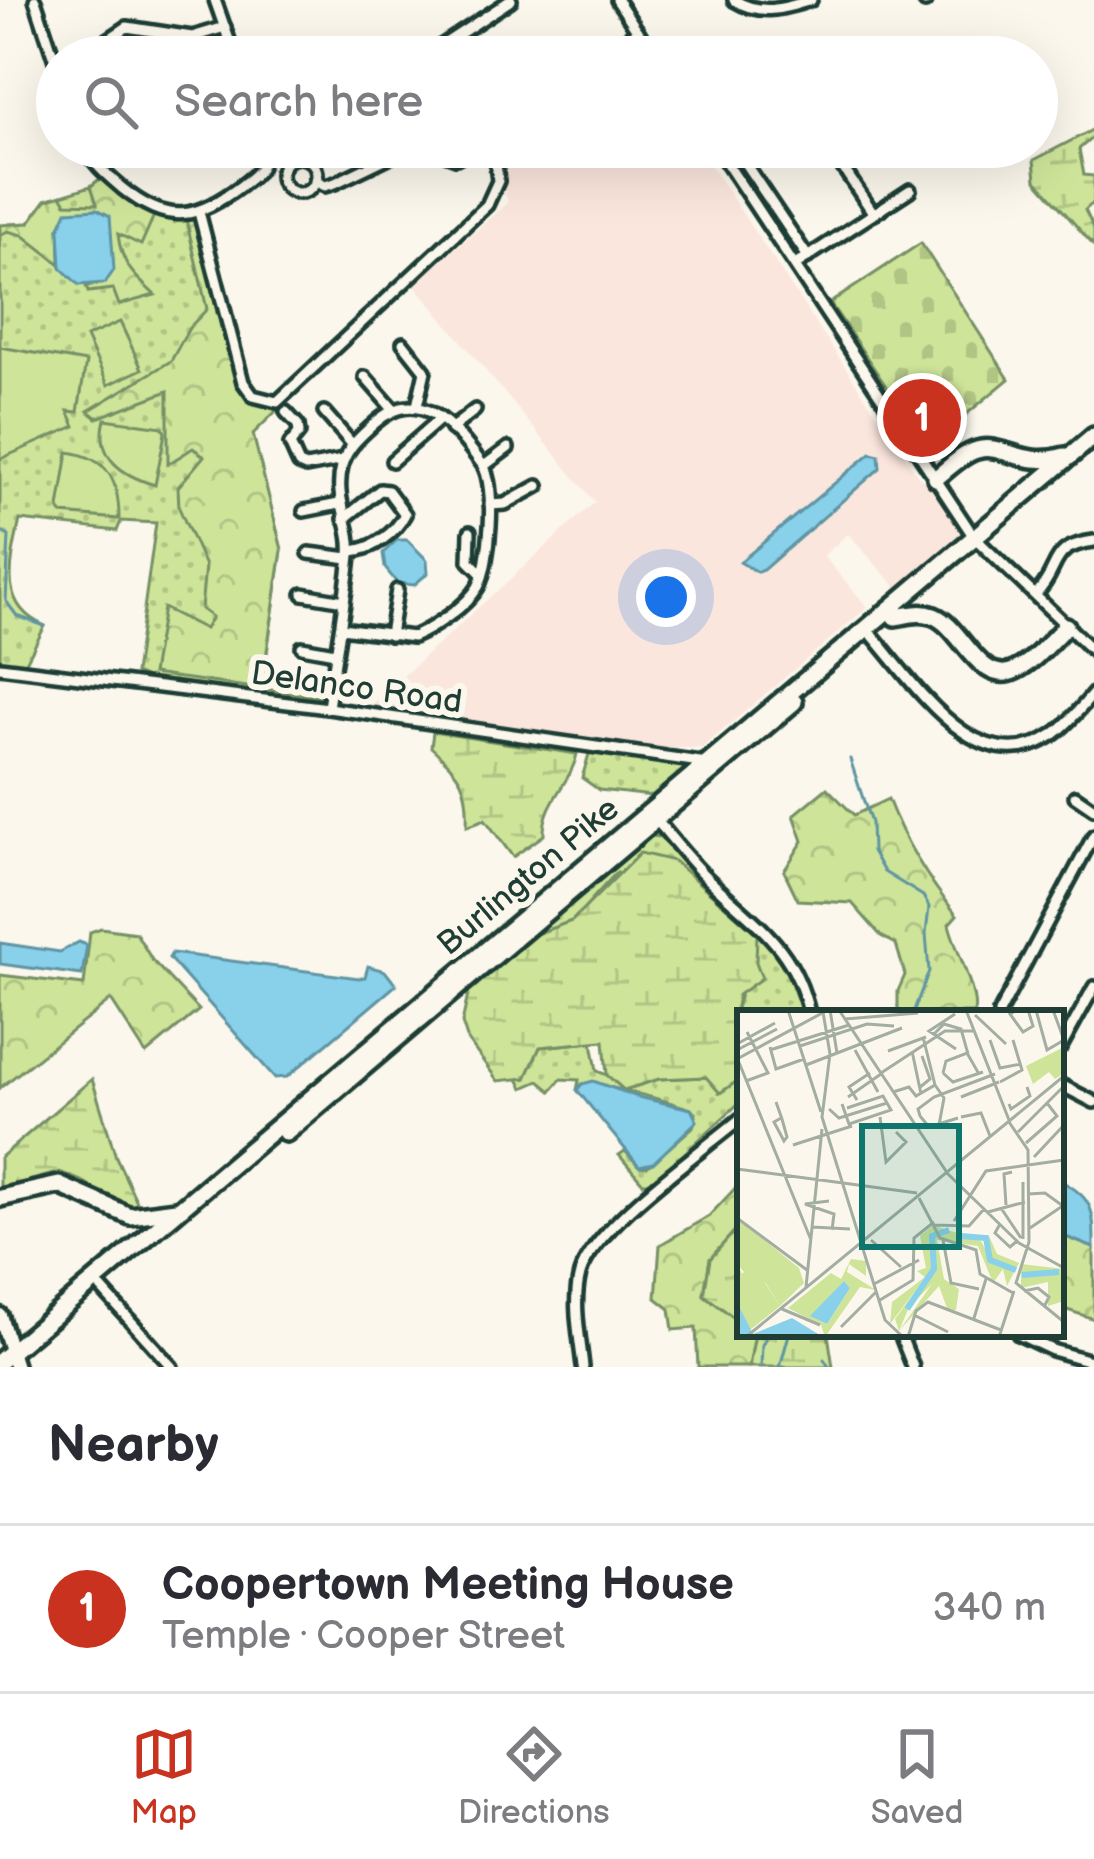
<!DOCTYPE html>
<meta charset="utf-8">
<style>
:root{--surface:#fff;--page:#f7f7f7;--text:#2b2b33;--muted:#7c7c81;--line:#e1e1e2;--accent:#c8321e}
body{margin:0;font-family:"Balsamiq Sans",sans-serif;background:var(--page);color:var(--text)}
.you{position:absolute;left:666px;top:597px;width:42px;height:42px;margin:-30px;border:9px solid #fff;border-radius:50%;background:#1a73e8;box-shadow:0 0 0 18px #1a73e833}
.badge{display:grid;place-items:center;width:78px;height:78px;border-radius:50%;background:var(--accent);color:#fff;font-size:39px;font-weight:700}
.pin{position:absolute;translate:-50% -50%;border:6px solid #fff;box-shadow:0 3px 12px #0006}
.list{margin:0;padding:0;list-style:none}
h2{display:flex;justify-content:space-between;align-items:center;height:156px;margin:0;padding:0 48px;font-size:51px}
h2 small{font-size:39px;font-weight:400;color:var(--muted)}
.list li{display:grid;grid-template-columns:78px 1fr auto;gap:36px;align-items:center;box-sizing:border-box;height:168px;padding:0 48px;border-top:3px solid var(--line)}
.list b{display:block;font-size:45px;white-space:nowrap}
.list p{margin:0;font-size:39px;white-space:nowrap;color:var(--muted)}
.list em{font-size:39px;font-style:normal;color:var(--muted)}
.icon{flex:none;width:66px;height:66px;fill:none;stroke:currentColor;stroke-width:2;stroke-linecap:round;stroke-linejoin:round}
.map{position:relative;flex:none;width:1094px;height:1367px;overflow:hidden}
.search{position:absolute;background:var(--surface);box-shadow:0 12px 48px #0002;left:36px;right:36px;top:36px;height:132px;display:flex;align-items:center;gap:30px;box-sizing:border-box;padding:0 42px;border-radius:66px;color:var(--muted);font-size:45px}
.sheet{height:324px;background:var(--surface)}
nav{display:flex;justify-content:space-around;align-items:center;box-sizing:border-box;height:168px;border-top:3px solid var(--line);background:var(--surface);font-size:33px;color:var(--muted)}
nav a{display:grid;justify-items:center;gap:6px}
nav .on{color:var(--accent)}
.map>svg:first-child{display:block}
.built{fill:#fbe6dd}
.grass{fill:url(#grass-dots);stroke:#769066;stroke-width:3}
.forest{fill:url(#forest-crowns);stroke:#769066;stroke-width:3}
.wetland{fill:url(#wetland-marsh);stroke:#769066;stroke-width:3}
.cemetery{fill:url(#cemetery-stones);stroke:#769066;stroke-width:3}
.garden{fill:#cee499;stroke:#769066;stroke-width:3}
.water{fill:#89d0eb;stroke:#5f95a2;stroke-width:3}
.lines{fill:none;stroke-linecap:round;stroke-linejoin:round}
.stream{stroke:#5f95a2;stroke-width:3}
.minor-casing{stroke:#1f3d34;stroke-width:18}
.major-casing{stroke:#1f3d34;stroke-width:21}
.highway-casing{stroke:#1f3d34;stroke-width:24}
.minor{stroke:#fbf7ec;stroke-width:9}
.major{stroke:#fbf7ec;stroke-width:12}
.highway{stroke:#fbf7ec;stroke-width:15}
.labels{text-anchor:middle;stroke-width:12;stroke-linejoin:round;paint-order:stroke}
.street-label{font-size:33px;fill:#1f3d34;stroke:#fbf7ec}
.inset-river{fill:none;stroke:#89d0eb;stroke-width:6}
.inset-road{fill:none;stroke:#a3ada2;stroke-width:3}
.view{fill:#0f766e;fill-opacity:0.15;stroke:#0f766e;stroke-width:6}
.inset-edge{fill:none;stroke:#1f3d34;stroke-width:6}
</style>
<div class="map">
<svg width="1094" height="1367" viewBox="0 0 1094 1367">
<defs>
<pattern id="grass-dots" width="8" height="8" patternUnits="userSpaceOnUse" patternTransform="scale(3)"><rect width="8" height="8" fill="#cee499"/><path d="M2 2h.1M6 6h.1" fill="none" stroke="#b0c484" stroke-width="1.8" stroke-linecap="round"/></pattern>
<pattern id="forest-crowns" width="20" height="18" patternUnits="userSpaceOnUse" patternTransform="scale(3)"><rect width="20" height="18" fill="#cee499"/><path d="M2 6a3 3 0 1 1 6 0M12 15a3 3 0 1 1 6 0" fill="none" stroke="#b0c484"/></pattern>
<pattern id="wetland-marsh" width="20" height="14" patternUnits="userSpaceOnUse" patternTransform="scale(3)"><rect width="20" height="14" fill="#cee499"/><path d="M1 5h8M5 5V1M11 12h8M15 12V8" fill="none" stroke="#b0c484"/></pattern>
<pattern id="cemetery-stones" width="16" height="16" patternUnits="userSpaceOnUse" patternTransform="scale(3)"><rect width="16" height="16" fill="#cee499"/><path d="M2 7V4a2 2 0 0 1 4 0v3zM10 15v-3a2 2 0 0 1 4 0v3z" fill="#b0c484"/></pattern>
</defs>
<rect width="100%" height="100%" fill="#fbf7ec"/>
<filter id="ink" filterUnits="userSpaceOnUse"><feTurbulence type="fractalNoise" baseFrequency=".00833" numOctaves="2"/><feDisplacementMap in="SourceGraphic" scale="24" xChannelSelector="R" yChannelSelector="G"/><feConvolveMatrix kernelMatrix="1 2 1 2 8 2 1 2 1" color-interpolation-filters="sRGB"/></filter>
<g filter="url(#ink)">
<polygon class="built" points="492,147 698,147 918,476 940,497 963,531 898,589 848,534 823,556 868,607 702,748 657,748 369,707 595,502 414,284 508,203"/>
<g class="grass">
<path d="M101 178C127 198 162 227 197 215L282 550 261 694 149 679 135 673 156 523 121 521 117 531 20 520C9 569 0 607 45 626L24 666 0 663V228L9 224 29 223 46 200 91 186Z"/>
<polygon points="595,751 689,764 689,767 652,796 599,790 582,778 589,754"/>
<path d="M649 836 662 837 760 931 783 960 802 1013 735 1014C740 982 756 969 757 934L707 893 617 872 572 921 536 934Z"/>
<path d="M592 1042 597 1071 607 1075 624 1090 659 1079 707 1077 720 1093 740 1079V1102L652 1183H643L619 1155 625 1151 639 1166 647 1167 693 1127 696 1114 691 1109C675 1103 594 1081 582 1084L577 1090 579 1080 561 1079 551 1091 539 1081 523 1088 518 1079 526 1078 540 1047Z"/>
</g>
<g class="forest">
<path d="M101 178 155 213 141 245 118 234C121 264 134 276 155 295L119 305 113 289 88 292 86 286 101 284 65 219 59 228 60 264 23 235 8 231 0 235V225L29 223 46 200 61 195 66 203 97 204 91 186Z"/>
<polygon points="197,215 242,391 277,410 253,434 282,550 265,664 284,667 283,685 329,691 328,698 152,674 163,608 205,629 212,617 201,609 205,566 179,508 178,487 204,456 193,448 168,464 168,391 97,418 88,411 171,361 189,328 207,309 186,219"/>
<path d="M827 788 854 815 888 799C905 843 927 879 957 915L949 924C954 947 979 994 974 1013H898V991L905 975 896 944 881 936 852 903 798 900 784 871 803 841 794 815Z"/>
<polygon points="101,928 136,933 152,960 199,1010 146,1054 111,1000 0,1088 0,975 84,985 90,932"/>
<polygon points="740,1183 740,1225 710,1259 704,1294 740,1322 740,1334 755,1334 749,1367 698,1367 696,1328 673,1330 670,1309 656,1298 660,1245 709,1216"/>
<polygon points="1061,1235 1094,1248 1094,1319 1061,1308"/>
</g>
<g class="wetland">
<polygon points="1094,129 1094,136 1079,149 1084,175 1094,176 1094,202 1085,210 1094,229 1094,246 1036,180 1034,160"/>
<path d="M433 732 577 754C571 784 543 801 544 835L513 857 485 819 467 826C469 784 461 775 431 747Z"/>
<polygon points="640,853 674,861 757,934 756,962 762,978 738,995 735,1013 740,1016 740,1079 720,1093 706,1077 659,1079 624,1090 607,1075 604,1041 540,1047 526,1078 498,1081 468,1041 462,1023 469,990 536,934 572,921"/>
<polygon points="92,1079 116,1157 140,1209 118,1206 86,1183 60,1172 0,1189 0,1158"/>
<polygon points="740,1225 740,1322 704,1295 710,1259"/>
<polygon points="755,1334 828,1334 833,1367 749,1367"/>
</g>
<polygon class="cemetery" points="921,243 1009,379 927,447 830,303"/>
<g class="garden">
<polygon points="120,322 142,369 108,385 86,337"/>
<polygon points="0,347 86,362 78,412 68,411 75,426 0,459"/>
<path d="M105 419 163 427 165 433 155 485C122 475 95 458 105 419Z"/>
<path d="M68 452C109 458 119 481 119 519L62 514 59 508Z"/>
</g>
<g class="water">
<polygon points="97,209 110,216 114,270 105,283 79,285 61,268 59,229 67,211"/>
<polygon points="871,453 879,455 880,468 763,570 757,572 740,562"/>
<polygon points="397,540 407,540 427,560 428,573 414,585 397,583 385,568 383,553"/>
<polygon points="79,942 87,945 82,975 0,964 0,943 60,952"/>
<polygon points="172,953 359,978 365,977 368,966 385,971 396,985 287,1077 275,1078 169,958"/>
<polygon points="593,1081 638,1097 691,1109 697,1121 653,1163 639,1166 577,1090 582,1084"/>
<path d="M1061 1181C1094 1198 1094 1212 1094 1248L1061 1235Z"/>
</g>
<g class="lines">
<g class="stream">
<polyline points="0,531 9,536 6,601 17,616 45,626"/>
<polyline points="850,759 871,823 872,851 884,872 923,896 929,907 926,934 929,971 913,1013"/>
<polyline points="824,1359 829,1367"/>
<polyline points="761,1367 762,1345 768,1334"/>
<polyline points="780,1367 789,1334"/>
</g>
<g class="minor-casing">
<g id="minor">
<polyline points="35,0 57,67"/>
<polyline points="215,0 235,57"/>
<polyline points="617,0 655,57"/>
<path d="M734 0C760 16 783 9 811 0"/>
<polyline points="924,0 925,2"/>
<polyline points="429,54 511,0"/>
<polyline points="72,57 91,51 127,27 192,37 225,27"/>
<polyline points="373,57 385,57"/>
<polyline points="396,57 412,51 431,56"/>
<polyline points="598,57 638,31"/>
<path d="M85 147C94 165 107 175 123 189 169 226 197 219 242 185 258 173 266 168 261 147"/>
<polyline points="427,147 456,158 476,147"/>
<polyline points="716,147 974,537 1094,652"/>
<polyline points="734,147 808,257"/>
<polyline points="829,147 874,214"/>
<circle cx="299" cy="175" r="18"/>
<polyline points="315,181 325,186 335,183 410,147"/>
<polyline points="199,212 243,382 253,396 277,402 487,205 498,181 494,147"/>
<polyline points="795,265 910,190"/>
<polyline points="403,343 425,371 417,406"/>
<polyline points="365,377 392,408"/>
<polyline points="286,412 298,425 299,433 290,444 299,464 306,467 343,460"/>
<polyline points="324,412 352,444"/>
<polyline points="451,429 475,410"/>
<polyline points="392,461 440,419"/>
<polyline points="484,466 508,448"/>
<polyline points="490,505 505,504 538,486"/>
<polyline points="304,511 339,504"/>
<path d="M344 519 380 490 388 491 405 514C395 534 373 549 352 551"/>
<polyline points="470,532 469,561 481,573"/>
<polyline points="309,553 349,558"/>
<polyline points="303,594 344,601"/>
<path d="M1036 594C1062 568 1047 547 1094 541"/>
<polyline points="390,635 397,590"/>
<path d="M873 636C915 684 978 786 1054 734 1069 723 1081 708 1094 693"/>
<polyline points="302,647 335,653"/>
<polyline points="0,667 328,708 707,763"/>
<path d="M328 708C335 657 345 606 350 555 353 524 333 501 342 466 347 447 361 436 375 423 419 383 454 426 482 464 497 484 490 565 478 587 466 607 433 628 413 637L341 628"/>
<polyline points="1075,796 1094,809"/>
<path d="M653 816C669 835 685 855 702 873 749 921 793 941 809 1013"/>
<polyline points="999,1013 1094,835"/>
<polyline points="1061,1047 1094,987"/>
<polyline points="1061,1085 1094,1102"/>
<polyline points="101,1288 172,1367"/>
<polyline points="900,1334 913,1367"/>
<polyline points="1018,1334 1052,1350 1094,1362"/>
<path d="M583 1367C580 1337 572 1304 580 1274 594 1226 700 1153 740 1119"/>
</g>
</g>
<g class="major-casing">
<polyline id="major" points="0,1315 16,1367"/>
</g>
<g class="highway-casing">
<g id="highway">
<path d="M936 478C948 469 962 454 977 450 1002 442 1023 469 1065 456"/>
<path d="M895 617C908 615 921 611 934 616 962 627 980 688 1016 670 1035 661 1051 640 1066 626"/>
<polyline points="286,1133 794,702"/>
<polyline points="0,1198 59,1185 130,1216 176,1210"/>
<polyline points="0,1361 1094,436"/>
</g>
</g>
<use href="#minor" class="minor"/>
<use href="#major" class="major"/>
<use href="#highway" class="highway"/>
</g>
</g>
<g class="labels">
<g class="street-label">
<text transform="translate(357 686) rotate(8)" y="12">Delanco Road</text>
<text transform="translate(527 875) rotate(-40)" y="12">Burlington Pike</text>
</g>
</g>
<g transform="translate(737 1010)">
<rect width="327" height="327" fill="#fbf7ec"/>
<path d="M327 37V63L318 69 312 62 296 74 289 56ZM0 208 62 258 67 273 43 296 28 272 14 282 1 268 7 262 0 254Z" fill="#cee499"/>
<path d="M196 215 244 231 250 242 252 226 260 244 282 253 270 276 266 259 256 273 241 236 200 230 207 269 222 279 219 300 211 301 202 276 162 321 197 271V227L192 263 153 314 155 292 188 267 180 261 189 258 183 226ZM114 249 129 251V266L112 254 110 262 139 280 123 277 88 327 84 315 51 298 94 263 104 269ZM107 271 113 278 90 314 74 306ZM284 254 327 259V291L311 296V272L284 278Z" fill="#cee499" fill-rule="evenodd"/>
<path d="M196 221 202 267 172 297 162 321 158 309 192 263 187 231ZM0 254 14 281 35 267 28 273 43 296 13 320 0 292Z" fill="#cee499"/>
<path d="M107 271 113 278 90 314 73 306ZM0 292 16 324 55 308 86 327H1Z" fill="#89d0eb"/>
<path class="inset-river" d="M224 226 249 228 253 250 279 260M285 265 322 262M170 299 197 259 195 226 212 220"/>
<path class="inset-road" d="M51 0 84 102M93 0 100 43M102 0 211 164 282 233 327 258M229 0 272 110M280 0 273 4 286 22 296 16 291 0M299 0 310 40 327 30 316 0M86 2 93 44 85 107 148 310 166 327M218 4 192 21 219 39M238 5 269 34M108 9 181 3M196 25 207 14 224 19 231 44M253 30 263 58 284 54M0 34 38 13M63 36 130 14 157 16M33 37 39 59 67 49M0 40 40 19M33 40 112 15M118 40 141 82M151 41 189 27M175 41 184 84M0 49 89 1M1 50 74 230M69 55 165 18M144 63 208 21H236M206 63 209 51 230 43 242 64M206 63 216 72 246 62M9 71 31 63 10 22M263 72 285 60 276 30M198 75 207 88 202 115M182 78 193 69 185 46M156 82 172 77 179 86 198 75 186 27M111 87 144 64M224 87 262 72M120 90 112 77 133 63M39 92 45 109 50 127 47 131 37 112 44 108M105 94 112 114 154 100 146 86 110 98M272 94 274 99 293 86 290 77M92 99 102 108 150 93M183 106 181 99 197 87 258 64M183 106 192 117 221 108M143 107 149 152 169 132 159 122M224 107 244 103 253 126M272 112 291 140 292 232 279 273 327 312M281 122 327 76M289 133 320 106 310 93M56 135 115 116M297 147 327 115M0 159 106 173M286 172V229M106 173 180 183M291 184 308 183 326 196M182 188 203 228 239 240 243 264 276 283M92 191 68 194 97 204 95 220M269 195 267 164 275 162M264 198 284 228M251 202 288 192M0 208 70 260M217 211 249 161 327 150M263 214 258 223 273 237 280 231M197 215 232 216 247 199M75 217 113 219M293 218 327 195M134 230 164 257M206 230 214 273 242 279M137 274 182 250M69 277 85 119M287 281 301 278 312 287 308 295M143 290 176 270 177 228 197 212M45 299 83 315M177 305 211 322M237 308 249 269M104 317 139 282M9 327 327 66M171 327 179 301 191 292 264 320M262 327 277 281"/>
<path class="view" d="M125 116H222V237H125Z"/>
<rect width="327" height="327" class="inset-edge"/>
</g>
</svg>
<div class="you"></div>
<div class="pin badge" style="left:922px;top:418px">1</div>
<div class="search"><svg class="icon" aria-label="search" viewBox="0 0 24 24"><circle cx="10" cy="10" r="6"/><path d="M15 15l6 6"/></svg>Search here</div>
</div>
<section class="sheet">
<h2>Nearby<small></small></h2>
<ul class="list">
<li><span class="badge">1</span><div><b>Coopertown Meeting House</b><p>Temple · Cooper Street</p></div><em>340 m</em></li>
</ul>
</section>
<nav>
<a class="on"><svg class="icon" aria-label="map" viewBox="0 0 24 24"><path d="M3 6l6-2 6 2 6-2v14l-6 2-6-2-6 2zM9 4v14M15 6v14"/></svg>Map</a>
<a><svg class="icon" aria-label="directions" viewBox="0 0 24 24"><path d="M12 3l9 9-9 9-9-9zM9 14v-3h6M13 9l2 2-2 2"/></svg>Directions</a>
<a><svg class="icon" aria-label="saved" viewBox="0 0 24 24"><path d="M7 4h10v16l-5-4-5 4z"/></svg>Saved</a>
</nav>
